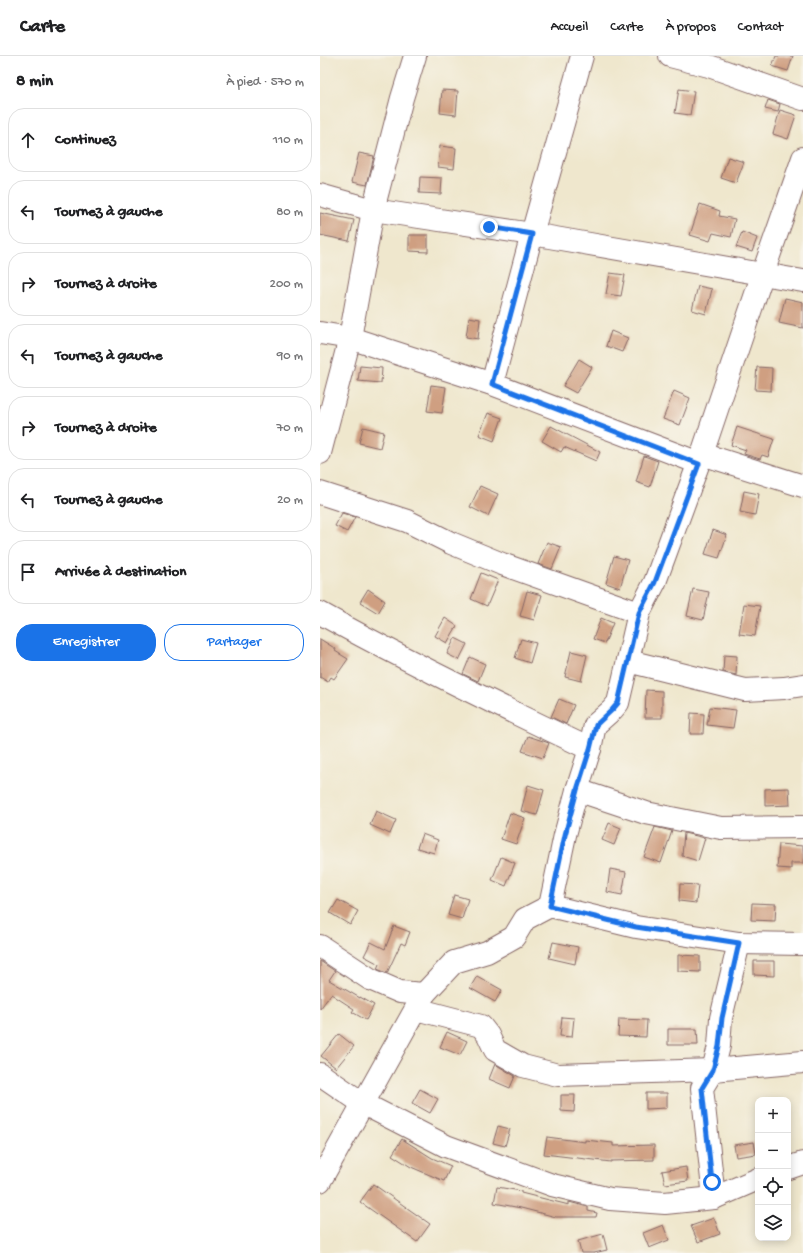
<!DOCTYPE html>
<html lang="fr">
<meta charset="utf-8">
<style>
:root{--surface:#fff;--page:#f6f6f6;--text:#202124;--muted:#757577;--line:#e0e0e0;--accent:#1a73e8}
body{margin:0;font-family:"Gochi Hand",sans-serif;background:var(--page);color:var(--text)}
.controls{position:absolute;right:12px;bottom:12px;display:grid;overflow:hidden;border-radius:8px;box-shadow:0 2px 10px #0003}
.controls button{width:36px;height:36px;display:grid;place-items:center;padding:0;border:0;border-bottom:1px solid var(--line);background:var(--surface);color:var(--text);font:20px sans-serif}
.stop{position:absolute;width:12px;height:12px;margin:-9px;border:3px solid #1a73e8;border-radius:50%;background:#fff}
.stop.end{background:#1a73e8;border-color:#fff;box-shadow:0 1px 4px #0008}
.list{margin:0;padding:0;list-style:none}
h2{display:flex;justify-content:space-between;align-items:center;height:52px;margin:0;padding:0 16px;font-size:17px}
h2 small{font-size:13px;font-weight:400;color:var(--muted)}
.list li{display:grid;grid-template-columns:26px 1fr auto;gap:12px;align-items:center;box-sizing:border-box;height:64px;margin:0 8px 8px;padding:0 8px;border:1px solid var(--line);border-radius:16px}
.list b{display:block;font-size:15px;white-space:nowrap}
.list em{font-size:13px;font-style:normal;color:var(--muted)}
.actions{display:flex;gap:8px;padding:12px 16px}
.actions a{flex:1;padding:9px 0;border:1px solid var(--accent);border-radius:16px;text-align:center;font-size:14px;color:var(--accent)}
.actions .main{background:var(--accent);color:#fff}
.icon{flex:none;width:22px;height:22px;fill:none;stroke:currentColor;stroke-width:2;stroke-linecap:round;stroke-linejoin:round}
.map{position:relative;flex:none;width:483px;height:1197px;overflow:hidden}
header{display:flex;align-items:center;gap:24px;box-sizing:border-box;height:56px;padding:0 20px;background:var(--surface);border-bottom:1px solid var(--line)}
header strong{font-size:19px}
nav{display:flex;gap:22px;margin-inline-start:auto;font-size:14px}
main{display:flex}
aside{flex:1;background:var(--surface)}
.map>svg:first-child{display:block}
.building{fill:#cf9f81}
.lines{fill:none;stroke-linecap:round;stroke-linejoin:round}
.minor-casing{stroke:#846564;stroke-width:24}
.minor{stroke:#fff;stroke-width:22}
.route{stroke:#1a73e8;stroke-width:5}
</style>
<header>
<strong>Carte</strong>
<nav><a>Accueil</a><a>Carte</a><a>À propos</a><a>Contact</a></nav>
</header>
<main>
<aside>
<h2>8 min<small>À pied · 570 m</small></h2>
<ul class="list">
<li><svg class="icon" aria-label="ahead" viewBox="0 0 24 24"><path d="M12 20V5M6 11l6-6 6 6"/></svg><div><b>Continuez</b></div><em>110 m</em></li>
<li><svg class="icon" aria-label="left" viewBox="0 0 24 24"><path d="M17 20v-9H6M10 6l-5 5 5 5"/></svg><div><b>Tournez à gauche</b></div><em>80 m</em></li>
<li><svg class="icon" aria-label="right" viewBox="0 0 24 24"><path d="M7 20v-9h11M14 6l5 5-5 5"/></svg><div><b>Tournez à droite</b></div><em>200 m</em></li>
<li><svg class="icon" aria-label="left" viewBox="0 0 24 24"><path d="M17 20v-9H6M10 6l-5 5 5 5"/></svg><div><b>Tournez à gauche</b></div><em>90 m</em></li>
<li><svg class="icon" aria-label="right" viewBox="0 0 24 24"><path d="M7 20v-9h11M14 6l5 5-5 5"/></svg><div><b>Tournez à droite</b></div><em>70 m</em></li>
<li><svg class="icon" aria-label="left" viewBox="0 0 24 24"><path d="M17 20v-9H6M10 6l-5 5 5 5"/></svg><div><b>Tournez à gauche</b></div><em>20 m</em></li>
<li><svg class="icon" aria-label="arrive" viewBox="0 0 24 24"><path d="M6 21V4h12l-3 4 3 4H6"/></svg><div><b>Arrivée à destination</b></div></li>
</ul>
<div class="actions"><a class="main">Enregistrer</a><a>Partager</a></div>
</aside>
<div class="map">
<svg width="483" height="1197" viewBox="0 0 483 1197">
<rect width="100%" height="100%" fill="#f7f3e8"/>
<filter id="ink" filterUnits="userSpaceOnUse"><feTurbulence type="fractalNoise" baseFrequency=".025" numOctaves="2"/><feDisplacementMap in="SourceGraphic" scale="8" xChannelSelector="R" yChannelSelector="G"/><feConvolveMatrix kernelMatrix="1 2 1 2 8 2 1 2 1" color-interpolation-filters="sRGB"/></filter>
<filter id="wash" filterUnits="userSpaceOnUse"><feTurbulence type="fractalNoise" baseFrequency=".012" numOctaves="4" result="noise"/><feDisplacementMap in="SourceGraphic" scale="16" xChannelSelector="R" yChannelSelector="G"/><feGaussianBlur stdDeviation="0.9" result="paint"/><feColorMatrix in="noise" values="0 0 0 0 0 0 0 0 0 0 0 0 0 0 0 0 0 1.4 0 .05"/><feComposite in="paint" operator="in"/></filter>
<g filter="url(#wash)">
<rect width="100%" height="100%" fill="#efe7cd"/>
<g id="blocks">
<g class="building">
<polygon points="456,0 473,0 468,15 452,10"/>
<polygon points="359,33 374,35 370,59 355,57"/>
<polygon points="122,34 138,35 136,59 120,57"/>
<polygon points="448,44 460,48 458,56 445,53"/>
<polygon points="460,54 476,59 468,83 453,78"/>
<polygon points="120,90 136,92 134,113 118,111"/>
<polygon points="39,97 54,100 47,129 32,126"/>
<polygon points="408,101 424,106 416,127 401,122"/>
<polygon points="100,121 122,122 121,138 99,137"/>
<polygon points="380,148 400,155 399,160 415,163 411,181 393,177 390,185 370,179"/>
<polygon points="0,157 34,164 29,185 0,179"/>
<polygon points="422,176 437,182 432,196 416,191"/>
<polygon points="89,179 108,179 108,196 89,195"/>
<polygon points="290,217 305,219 301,240 286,238"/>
<polygon points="378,230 392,233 386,258 372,254"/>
<polygon points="465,242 483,246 483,272 459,267"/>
<polygon points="149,261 160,263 158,283 146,281"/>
<polygon points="291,275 308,282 302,296 286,290"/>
<polygon points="259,303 272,311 256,337 243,330"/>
<polygon points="40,310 62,312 61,327 38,325"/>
<polygon points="437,311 452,312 451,335 435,334"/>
<polygon points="111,329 126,331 122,357 107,355"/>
<polygon points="354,335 370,342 360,369 343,363"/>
<polygon points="168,357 182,362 174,385 159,379"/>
<polygon points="231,370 280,396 276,405 244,391 241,396 222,385"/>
<polygon points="43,371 64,376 60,392 39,387"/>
<polygon points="417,371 454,383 448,401 442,399 440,403 424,398 426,394 411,389"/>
<polygon points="324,400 338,405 330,431 316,426"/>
<polygon points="160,430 178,438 168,460 150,451"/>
<polygon points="424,435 439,438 435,459 420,456"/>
<polygon points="22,457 35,461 27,476 15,470"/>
<polygon points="393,474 407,479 399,502 385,498"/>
<polygon points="227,486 241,491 232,513 218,508"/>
<polygon points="294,500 308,504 300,532 286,527"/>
<polygon points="161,517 178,524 167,550 151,543"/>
<polygon points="48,533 65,545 58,557 40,546"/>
<polygon points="373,533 389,536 383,564 367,560"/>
<polygon points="207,535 222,539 214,564 200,560"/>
<polygon points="424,548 440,550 435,580 419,578"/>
<polygon points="125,562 137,570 127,587 115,580"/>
<polygon points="281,562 293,567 285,587 273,583"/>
<polygon points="135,582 147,588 139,604 127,598"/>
<polygon points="0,583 16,593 15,595 28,603 14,623 11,621 8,626 0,621"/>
<polygon points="201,583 216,587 210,607 195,602"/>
<polygon points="251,595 267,599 261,625 245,621"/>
<polygon points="404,599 417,600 416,619 403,616"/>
<polygon points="150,601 165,608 158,625 143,618"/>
<polygon points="326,634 342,635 342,662 325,662"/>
<polygon points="239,643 254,649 246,668 231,661"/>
<polygon points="390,651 416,654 413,672 387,669"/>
<polygon points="371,657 384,658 383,678 370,678"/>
<polygon points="208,680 229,687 223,702 202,695"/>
<polygon points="208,729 224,734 217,759 201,755"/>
<polygon points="469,732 470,749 445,750 445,733"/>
<polygon points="56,755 76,764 70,778 50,769"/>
<polygon points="190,757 205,762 196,788 181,783"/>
<polygon points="289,767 301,772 294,789 282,784"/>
<polygon points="335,771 352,775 341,807 324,801"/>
<polygon points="364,777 385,782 378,805 362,800"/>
<polygon points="102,778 118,784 114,797 97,792"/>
<polygon points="459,788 483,790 483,807 471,807 471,813 457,812"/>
<polygon points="181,801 195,807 186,830 172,824"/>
<polygon points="290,813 306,816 302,839 287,836"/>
<polygon points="360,828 378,829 376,847 359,845"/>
<polygon points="134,839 148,843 142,863 128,859"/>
<polygon points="18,844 38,855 30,869 10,857"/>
<polygon points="432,847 456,848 455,865 431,864"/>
<polygon points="74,870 90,876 85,889 81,887 67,917 57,913 59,908 44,900 51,886 65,893"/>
<polygon points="233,886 258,891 255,908 229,902"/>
<polygon points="358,899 380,900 380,916 358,915"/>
<polygon points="0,905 15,915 9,924 40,942 40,941 54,949 46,964 32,956 34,953 11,938 0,953"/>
<polygon points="434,905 454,905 454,920 434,919"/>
<polygon points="157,920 182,934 175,946 150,932"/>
<polygon points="242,961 254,962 252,981 240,980"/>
<polygon points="299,963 327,964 326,981 298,980"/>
<polygon points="348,973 377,973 378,989 348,989"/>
<polygon points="127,976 147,985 140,999 120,991"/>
<polygon points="19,978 34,990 16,1012 1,1000"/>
<polygon points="175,1008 195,1020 190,1032 169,1023"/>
<polygon points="100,1033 118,1043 110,1057 92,1047"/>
<polygon points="326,1037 347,1037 347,1052 326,1053"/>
<polygon points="241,1039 255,1039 254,1056 241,1055"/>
<polygon points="178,1070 190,1073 185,1090 173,1087"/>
<polygon points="227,1081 265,1086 265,1084 293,1087 293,1090 334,1089 334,1104 291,1105 291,1106 224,1098"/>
<polygon points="82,1083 112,1102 131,1110 124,1125 91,1111 72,1099"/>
<polygon points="434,1086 436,1098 416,1101 414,1089"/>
<polygon points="366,1111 368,1125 345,1128 342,1115"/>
<polygon points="53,1128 110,1168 97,1186 40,1146"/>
<polygon points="177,1131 201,1135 201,1137 249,1149 249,1146 268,1151 268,1155 277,1157 276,1161 236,1161 201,1152 174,1147"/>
<polygon points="394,1162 400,1178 378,1186 371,1170"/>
<polygon points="343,1169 349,1184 329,1192 323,1177"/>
<polygon points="283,1178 287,1194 274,1197 261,1197 258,1185"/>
</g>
</g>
</g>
<g filter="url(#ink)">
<use href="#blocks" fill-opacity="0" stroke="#846564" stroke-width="1"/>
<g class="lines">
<g class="minor-casing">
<g id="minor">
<polyline points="350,0 389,10 483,43"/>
<polyline points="0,139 53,154 212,178 483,225"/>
<polyline points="0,277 30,282 172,328 379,407"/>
<polyline points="172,328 212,178 262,0"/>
<polyline points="0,397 30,282 53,154 82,42 95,0"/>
<polyline points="382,398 483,430"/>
<polyline points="0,437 87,465 131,487 182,508 319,557"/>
<path d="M0 557C88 606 179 650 270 693"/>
<polyline points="308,605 425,634 464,632 483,629"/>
<polyline points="257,734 326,757 401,772 483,771"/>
<polyline points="230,850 316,871 419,887 483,888"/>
<polyline points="0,890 50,923 80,936 104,938"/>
<polyline points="96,953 161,970 168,979 175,994 203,1010 238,1019 393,1014 483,1006"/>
<polyline points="0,1018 42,1047 126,1090 232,1129 290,1143 345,1147 394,1142 438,1123"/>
<polyline points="468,1112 483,1107"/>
<polyline points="0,1125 104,938 134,906 167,896 194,881 205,863 230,850 245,779 257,734 270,693 275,669 292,654 298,647 319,557 335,526 382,398 443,217 483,102"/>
<polyline points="394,1142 382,1032 393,1014 399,990 401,962 419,887"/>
</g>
</g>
<use href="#minor" class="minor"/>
</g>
</g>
<g class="lines" filter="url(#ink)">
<polyline class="route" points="169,171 212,178 172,328 379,408 335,526 319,557 298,647 292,654 276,669 270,693 257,734 245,779 230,850 316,871 419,887 402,962 399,990 393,1014 382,1032 392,1126"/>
</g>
</svg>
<div class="controls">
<button>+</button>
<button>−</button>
<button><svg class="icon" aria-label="locate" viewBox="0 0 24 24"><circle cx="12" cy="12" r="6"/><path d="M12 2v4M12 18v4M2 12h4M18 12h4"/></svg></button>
<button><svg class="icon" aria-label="layers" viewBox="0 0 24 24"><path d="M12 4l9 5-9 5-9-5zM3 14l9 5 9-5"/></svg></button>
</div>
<div class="stop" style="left:392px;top:1126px"></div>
<div class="stop end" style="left:169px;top:171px"></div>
</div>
</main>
